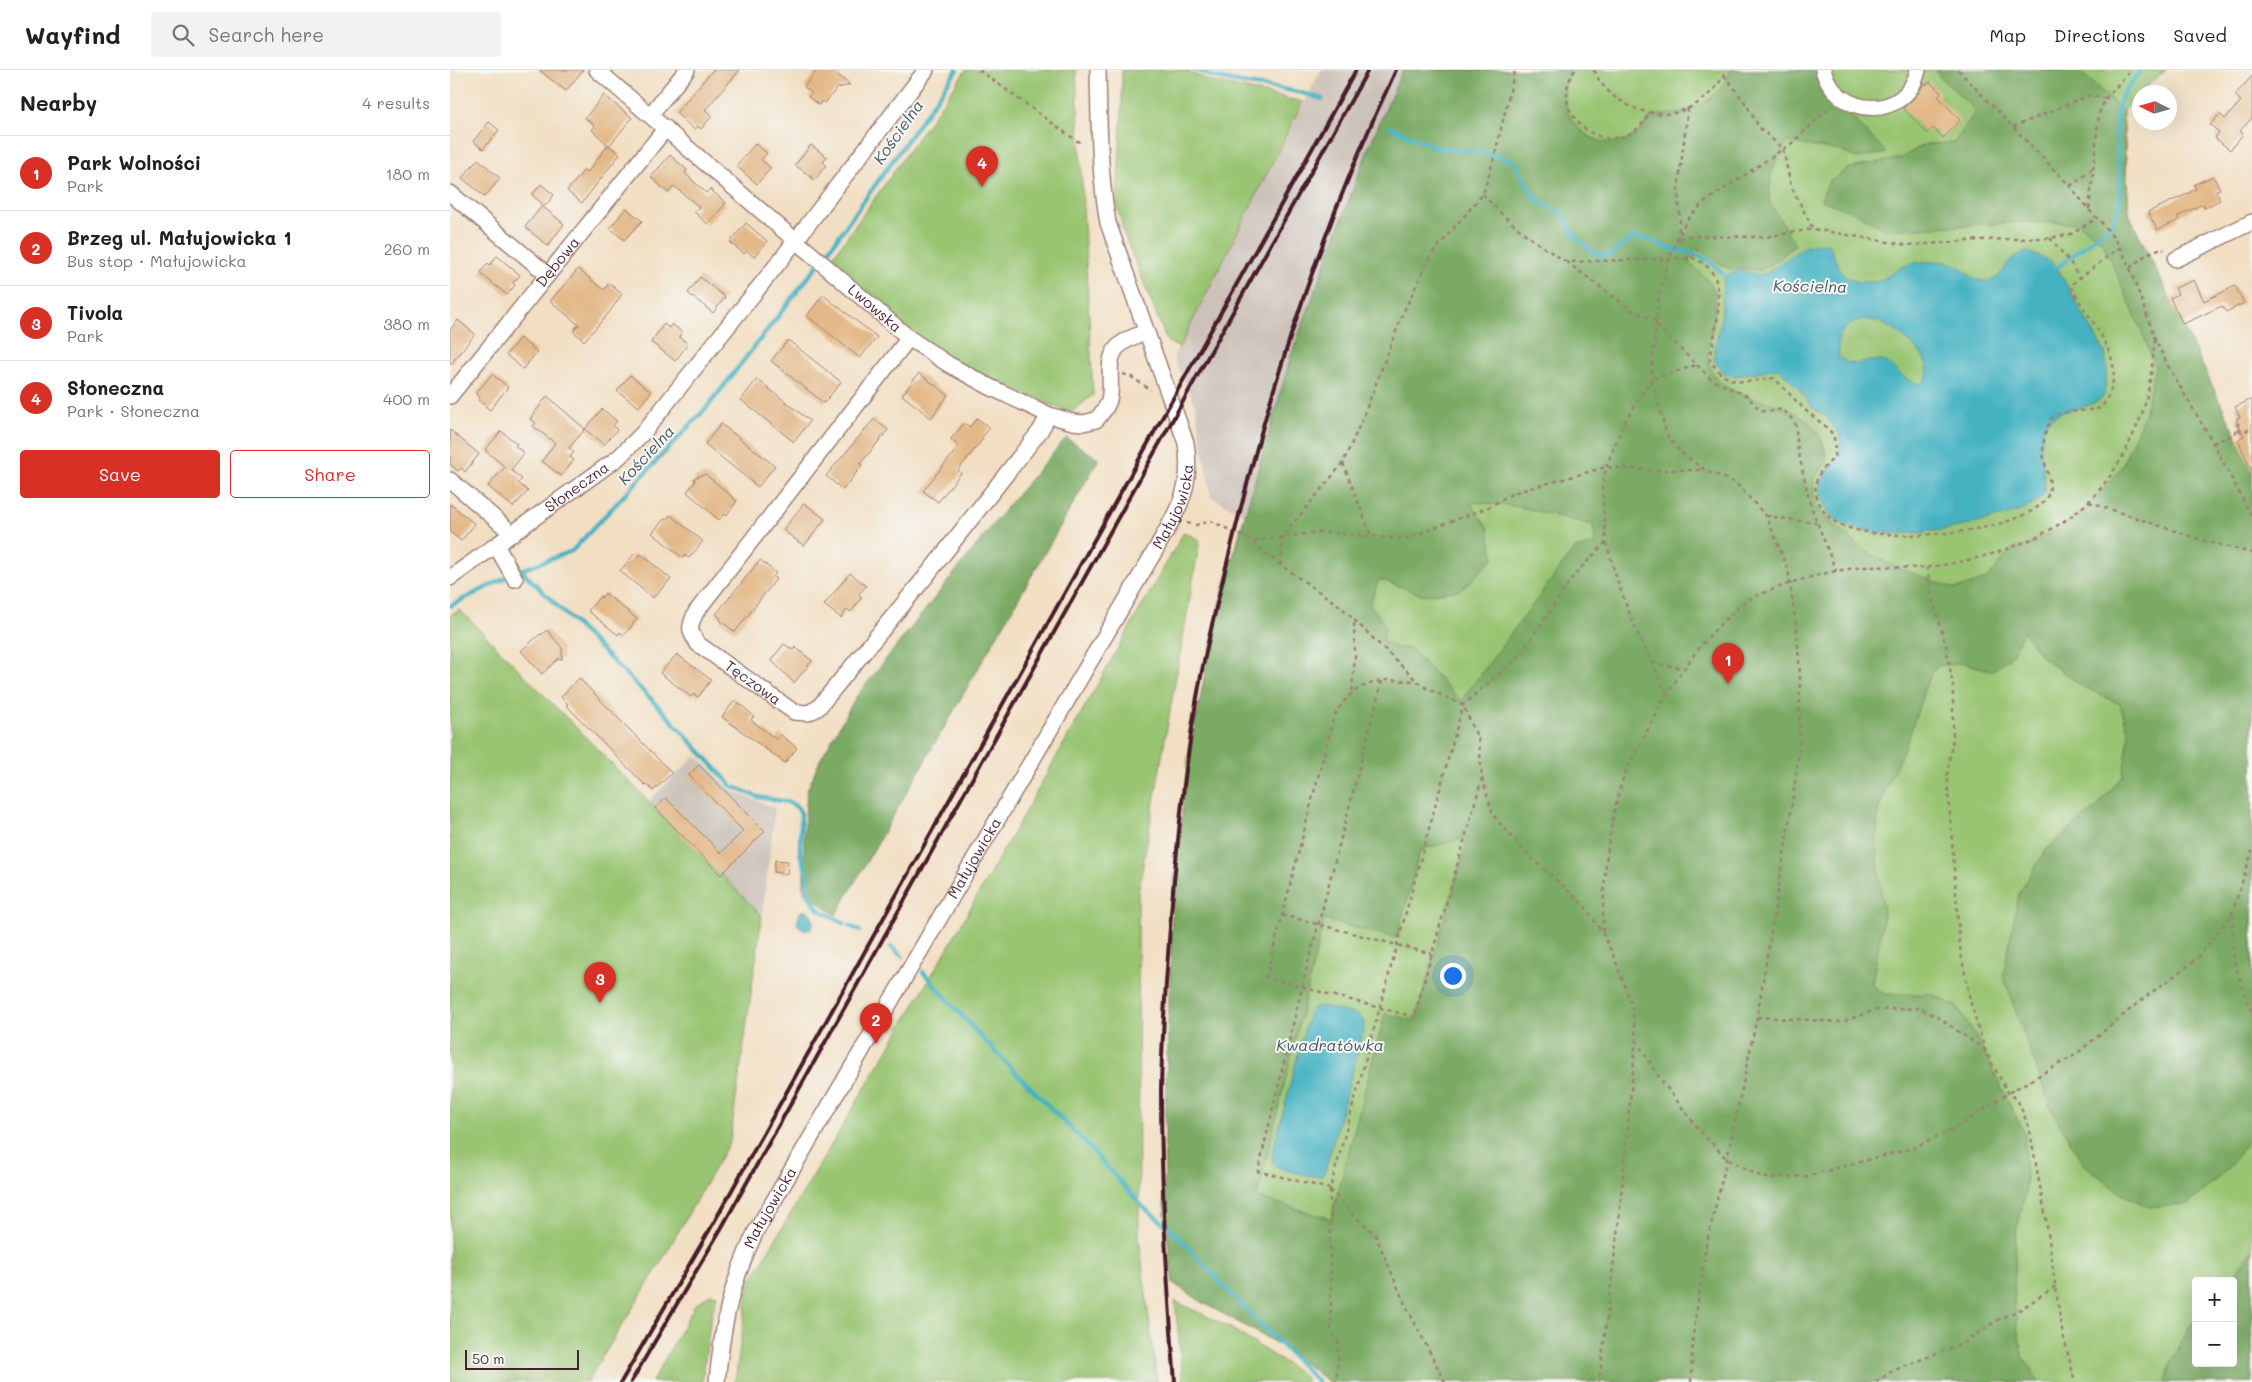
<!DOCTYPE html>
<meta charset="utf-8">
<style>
:root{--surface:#fff;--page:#f2f2f2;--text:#202124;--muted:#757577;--line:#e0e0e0;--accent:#d93025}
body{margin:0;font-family:Mali,sans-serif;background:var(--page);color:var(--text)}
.controls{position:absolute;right:15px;bottom:15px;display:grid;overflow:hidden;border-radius:5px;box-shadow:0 5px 20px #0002}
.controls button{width:45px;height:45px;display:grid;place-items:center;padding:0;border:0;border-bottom:1px solid var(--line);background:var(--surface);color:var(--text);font:25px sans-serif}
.compass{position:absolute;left:1682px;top:15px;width:45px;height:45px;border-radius:50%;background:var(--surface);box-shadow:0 5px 20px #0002;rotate:275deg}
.scale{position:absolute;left:15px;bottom:12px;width:114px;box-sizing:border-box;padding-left:5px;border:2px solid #4a1f2b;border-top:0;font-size:14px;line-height:18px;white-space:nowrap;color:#4a1f2b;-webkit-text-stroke:4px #f6f6f2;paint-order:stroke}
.you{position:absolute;left:1002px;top:905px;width:18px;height:18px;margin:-12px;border:4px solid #fff;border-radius:50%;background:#1a73e8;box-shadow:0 0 0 8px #1a73e833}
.badge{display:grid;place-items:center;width:32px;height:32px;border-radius:50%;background:var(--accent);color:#fff;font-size:16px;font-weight:700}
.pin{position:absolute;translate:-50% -41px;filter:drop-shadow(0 1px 2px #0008)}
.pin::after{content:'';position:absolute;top:26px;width:18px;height:15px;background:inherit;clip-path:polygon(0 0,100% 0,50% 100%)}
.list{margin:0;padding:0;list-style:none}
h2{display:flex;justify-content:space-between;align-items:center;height:65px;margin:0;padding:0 20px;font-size:21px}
h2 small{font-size:16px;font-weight:400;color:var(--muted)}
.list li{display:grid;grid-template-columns:32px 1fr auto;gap:15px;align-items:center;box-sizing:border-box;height:75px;padding:0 20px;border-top:1px solid var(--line)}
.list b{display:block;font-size:19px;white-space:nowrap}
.list p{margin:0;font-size:16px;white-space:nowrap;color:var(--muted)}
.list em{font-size:16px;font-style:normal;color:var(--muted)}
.actions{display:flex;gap:10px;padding:15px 20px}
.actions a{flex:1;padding:11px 0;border:1px solid var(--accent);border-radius:5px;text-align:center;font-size:18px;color:var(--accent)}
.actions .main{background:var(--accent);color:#fff}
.icon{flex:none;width:28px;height:28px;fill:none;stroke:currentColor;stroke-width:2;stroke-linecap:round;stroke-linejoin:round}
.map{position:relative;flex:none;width:1802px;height:1312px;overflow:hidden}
header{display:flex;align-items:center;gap:30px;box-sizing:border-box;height:70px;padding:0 25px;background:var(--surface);border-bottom:1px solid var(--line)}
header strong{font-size:24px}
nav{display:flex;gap:28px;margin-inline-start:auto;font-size:18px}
.search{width:350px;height:45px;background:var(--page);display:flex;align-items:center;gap:12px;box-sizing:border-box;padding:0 18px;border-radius:5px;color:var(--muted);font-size:19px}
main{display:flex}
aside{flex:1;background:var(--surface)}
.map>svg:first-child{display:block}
.industrial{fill:#ccc2b9}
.green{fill:#99c572;stroke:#72724e;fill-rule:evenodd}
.forest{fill:#7aaa64;stroke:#626448;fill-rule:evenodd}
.water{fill:#45b2c2;stroke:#486876;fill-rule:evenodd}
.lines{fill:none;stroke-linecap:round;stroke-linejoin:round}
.stream{stroke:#45b2c2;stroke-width:4.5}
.building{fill:#e3b989}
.minor-casing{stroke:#9e7f77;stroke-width:18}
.path{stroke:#9e7f77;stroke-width:2.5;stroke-dasharray:4 4;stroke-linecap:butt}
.minor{stroke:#fff;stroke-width:15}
.rail{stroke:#4a1f2b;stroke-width:4}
.labels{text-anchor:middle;stroke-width:4;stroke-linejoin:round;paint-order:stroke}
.street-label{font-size:15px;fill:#4a1f2b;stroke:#f6f6f2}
.water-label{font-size:16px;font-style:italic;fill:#485a67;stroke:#f6f6f2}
</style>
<header>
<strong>Wayfind</strong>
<div class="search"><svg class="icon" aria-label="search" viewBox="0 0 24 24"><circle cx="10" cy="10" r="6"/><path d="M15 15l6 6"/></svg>Search here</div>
<nav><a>Map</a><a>Directions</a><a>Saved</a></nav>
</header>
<main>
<aside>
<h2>Nearby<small>4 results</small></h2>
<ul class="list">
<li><span class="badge">1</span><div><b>Park Wolności</b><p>Park</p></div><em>180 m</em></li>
<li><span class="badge">2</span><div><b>Brzeg ul. Małujowicka 1</b><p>Bus stop · Małujowicka</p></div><em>260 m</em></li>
<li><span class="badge">3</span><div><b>Tivola</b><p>Park</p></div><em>380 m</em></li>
<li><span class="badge">4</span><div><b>Słoneczna</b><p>Park · Słoneczna</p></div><em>400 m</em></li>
</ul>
<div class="actions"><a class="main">Save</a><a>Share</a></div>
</aside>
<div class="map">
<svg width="1802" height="1312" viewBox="0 0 1802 1312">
<rect width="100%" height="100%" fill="#f6f6f2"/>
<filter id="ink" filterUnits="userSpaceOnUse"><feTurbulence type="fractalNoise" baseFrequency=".02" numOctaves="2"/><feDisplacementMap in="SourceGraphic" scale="10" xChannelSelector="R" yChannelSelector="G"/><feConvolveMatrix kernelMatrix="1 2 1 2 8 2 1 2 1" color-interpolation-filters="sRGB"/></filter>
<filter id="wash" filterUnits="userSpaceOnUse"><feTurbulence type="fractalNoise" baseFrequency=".0096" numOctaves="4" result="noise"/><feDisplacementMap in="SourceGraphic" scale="20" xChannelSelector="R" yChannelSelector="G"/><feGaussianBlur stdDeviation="1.12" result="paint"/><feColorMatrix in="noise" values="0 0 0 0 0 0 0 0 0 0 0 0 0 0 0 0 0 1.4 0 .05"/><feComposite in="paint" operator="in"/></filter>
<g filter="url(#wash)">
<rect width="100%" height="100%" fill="#f2dfc3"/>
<g class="industrial">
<polygon points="871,0 982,0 811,453 761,427 745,334 723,287"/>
<polygon points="246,685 281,720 325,738 312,846 199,731"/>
</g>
<g class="green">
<polygon points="516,0 626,0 643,325 620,343 517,299 464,266 380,191"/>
<polygon points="672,0 734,0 760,11 853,32 729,278 717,271 674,164 667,134 672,37"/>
<path d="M953 0H1716L1690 22 1673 41 1679 144 1802 398V1312H879L828 1274 752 1232 723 1213 714 1135 716 1013 723 822 738 690 768 539 842 283 919 77ZM1746 1211H1783V1293H1746Z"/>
<polygon points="734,462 750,470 688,823 689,1169 707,1312 285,1312 299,1214 499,876"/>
<polygon points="10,540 312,846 280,1071 211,1192 137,1312 0,1312 0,545"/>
<polygon points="260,1224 267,1225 260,1252 252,1312 202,1312 245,1235"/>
<polygon points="725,1231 779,1257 852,1304 857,1312 733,1312"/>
</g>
<g class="forest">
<path d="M953 0H1122C1095 39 1143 91 1184 66 1191 61 1197 52 1202 45 1234 46 1269 33 1281 0H1369L1375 20 1437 83 1406 88 1391 81 1337 72 1321 102 1319 131 1345 175 1328 190 1310 200 1293 198 1279 199 1245 178 1239 191C1246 200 1260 210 1264 220 1266 223 1265 228 1265 232 1267 260 1246 288 1269 311 1294 335 1330 326 1358 352 1371 363 1375 375 1377 392L1364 408 1363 421 1367 436 1378 450 1414 480 1439 494 1505 519 1537 509 1561 480 1580 474 1605 460 1636 439 1671 398 1694 346 1705 296 1690 257 1653 173 1628 153 1575 152 1436 160 1406 143 1371 130 1380 110 1387 107 1396 99 1451 88 1475 74 1504 73 1526 41 1489 6 1486 0H1629L1673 41 1679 144 1802 398V1066L1776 1101 1738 1134 1699 1137 1670 1123 1634 1094 1602 1041 1553 906 1569 823 1596 780 1647 737 1673 705 1679 664 1670 634 1634 617 1592 587 1573 561 1563 584 1543 601 1514 593 1487 596 1476 614 1458 670 1435 719 1428 743 1426 777 1434 845 1422 914 1434 924H1483L1507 937 1526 966 1575 1065 1576 1120 1566 1163 1564 1236 1572 1286 1589 1312H879L828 1274 752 1232 723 1213 714 1135 716 1013 723 822 738 690 768 539 842 283 919 77ZM1026 432 1070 437 1143 455 1145 474 1124 479 1011 631 959 577 947 578 933 572 935 554 920 535 929 509 974 525 1011 520 1044 488 1038 458 1021 434ZM1018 767 965 951 935 943 881 1149 807 1127 874 850 947 868 970 780Z"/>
<polygon points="616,368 649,389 386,845 354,822 354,763 357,721 369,692 406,627 564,428"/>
<polygon points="1802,1179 1802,1312 1715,1312 1722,1291 1741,1254 1746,1249 1746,1293 1783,1293 1783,1211 1781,1211"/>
</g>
<g class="water">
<path d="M1372 173H1378C1387 192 1390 212 1413 212 1419 212 1426 213 1432 210 1440 206 1446 199 1455 196 1466 191 1484 191 1496 192 1514 193 1519 214 1539 211 1554 208 1554 193 1566 186 1569 184 1573 183 1576 182L1592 187 1602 192 1607 198 1655 283 1657 298 1654 326C1643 337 1629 337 1615 341 1579 350 1595 396 1595 422 1584 439 1564 443 1546 448 1503 460 1435 473 1392 453 1382 449 1375 437 1371 427 1364 410 1381 401 1388 387 1391 382 1390 371 1390 365L1377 347 1363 338 1348 318 1328 298 1285 306 1274 303 1264 291 1265 276 1271 252 1274 206 1292 200 1307 205 1317 203 1354 177ZM1413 249C1418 250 1424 250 1429 252 1447 259 1495 294 1471 314 1463 312 1456 310 1450 304 1445 300 1440 293 1434 292 1416 286 1407 302 1389 287 1386 262 1391 258 1413 249Z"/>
<path d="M357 840C363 845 365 852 361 859L354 860 347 854 350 842Z"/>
<path d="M870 936 908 945 913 950 914 959 875 1101 872 1106C863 1107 827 1100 823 1093 823 1091 822 1086 822 1084L859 943 864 937Z"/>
</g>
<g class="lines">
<g class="stream">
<path d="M746 0C785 18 832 14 872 29"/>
<polyline points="940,57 984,77 1039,84 1064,91 1086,130 1105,139 1115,147 1125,167 1147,185 1161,185 1183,167 1203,171 1217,178 1244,183 1261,192 1277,208"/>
<polyline points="374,187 507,0"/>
<path d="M1603 201 1661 155C1684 121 1655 63 1671 29 1675 19 1685 9 1691 0"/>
<polyline points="71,500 208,636 282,716 308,727 338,732 347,737 351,743 350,783 357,803 359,826 368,839 394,853"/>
<polyline points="0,536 71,500 122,481 259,335 367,196"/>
<polyline points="400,856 410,861"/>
<polyline points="441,877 452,886"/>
<polyline points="473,902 530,966 639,1077 693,1137 720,1158 781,1224 868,1312"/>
</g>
</g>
<g id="blocks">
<g class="building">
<polygon points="89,0 133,0 116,21"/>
<polygon points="263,0 290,0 255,40 262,46 251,59 248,56 245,60 226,43"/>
<polygon points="367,0 381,0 400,15 387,18 375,33 372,31 369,35 358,27 362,23 354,17"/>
<polygon points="1802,6 1802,48 1790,61 1793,64 1780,80 1765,68 1769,62 1760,55 1770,44 1775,49 1791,31 1785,25"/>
<polygon points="1480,12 1491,23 1488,26 1510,50 1493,68 1483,58 1477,63 1453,38 1468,23 1474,13 1476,15"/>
<polygon points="154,25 182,48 159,76 142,60 145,56 135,48"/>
<polygon points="39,52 49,60 33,79 23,71"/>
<polygon points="305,74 317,83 311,90 321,98 307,114 286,96"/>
<polygon points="158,75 170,84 132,133 117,121 134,100 137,103"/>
<polygon points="361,75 377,87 373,92 376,95 365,110 345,95"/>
<polygon points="220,85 237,100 235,103 256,123 260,119 276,133 258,154 244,142 249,137 224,116 218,123 201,107"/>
<polygon points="28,89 50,108 35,127 12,108"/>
<polygon points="1763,106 1770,119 1766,120 1770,130 1754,138 1753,134 1728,146 1729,150 1707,160 1698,142 1737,124 1746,119 1744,115"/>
<polygon points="91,114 104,125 95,136 82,125"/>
<polygon points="92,136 114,154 98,176 75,157"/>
<polygon points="176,138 192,151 174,170 160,158"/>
<polygon points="296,153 317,171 304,187 297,181 294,184 280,172"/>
<polygon points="47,186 70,205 63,213 65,215 57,225 30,203 38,193 40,195"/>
<polygon points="128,199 154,220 159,213 172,224 158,244 134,271 123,261 129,255 100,231"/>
<polygon points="250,207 275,227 263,243 238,223"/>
<polygon points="1744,210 1754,231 1785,216 1794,233 1776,242 1772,236 1733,254 1720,228 1728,224 1725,218"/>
<polygon points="373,225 427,267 410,288 357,246"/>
<polygon points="8,250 25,264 0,295 0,260"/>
<polygon points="214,254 219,258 222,254 232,262 229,267 238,274 225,291 201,272"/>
<polygon points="70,268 87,282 73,299 56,285"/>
<polygon points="338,270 391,312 374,333 321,291"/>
<polygon points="469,303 498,325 481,348 452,325"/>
<polygon points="42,304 58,317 40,340 28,330 30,327 26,323"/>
<polygon points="180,305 201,322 189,337 167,321"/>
<polygon points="307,309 360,351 344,372 291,330"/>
<polygon points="97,326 135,359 119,378 124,382 120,387 124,390 111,406 92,391 105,373 83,356 86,353 80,349"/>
<polygon points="1802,329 1802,401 1788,370 1794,366 1786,349 1790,347 1785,337"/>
<polygon points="152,339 167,351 163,356 167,360 154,375 135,359"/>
<polygon points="527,348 540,358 532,367 533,369 508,400 511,403 488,432 473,421 509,376 501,369 514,353 520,357"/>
<polygon points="424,349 438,360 410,394 412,395 393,420 376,406"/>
<polygon points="271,354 325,396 308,417 255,374"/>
<polygon points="0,360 29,384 15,402 11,398 8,401 0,394"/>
<polygon points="51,361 67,374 65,376 74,383 61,400 72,409 68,413 78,421 63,437 38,416 55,397 35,380"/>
<polygon points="255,404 287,431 276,446 274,444 269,450 237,422 245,412 244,408"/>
<polygon points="354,433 375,449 354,476 333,460"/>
<polygon points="0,434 25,454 11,471 0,462"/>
<polygon points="220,445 253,471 239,488 235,485 233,488 202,463 214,449 216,450"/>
<polygon points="184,484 188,488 191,484 221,509 203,528 170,501"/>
<polygon points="310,490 326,503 323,507 326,509 285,562 270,550 271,548 266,544"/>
<polygon points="400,503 416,516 409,524 412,527 401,542 397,539 391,548 374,535"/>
<polygon points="155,523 187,549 174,565 170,562 168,565 138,541 150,526 151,528"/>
<polygon points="97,560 112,578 112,589 108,589 92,604 71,581 90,564 91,565"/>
<polygon points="334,574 343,580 345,577 362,591 344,613 321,590"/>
<polygon points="227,584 261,610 248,627 244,624 241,627 210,603"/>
<polygon points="129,608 222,703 203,721 196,714 195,715 116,635 118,634 111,627"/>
<polygon points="285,630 304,646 301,650 327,670 330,664 347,678 335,693 272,647"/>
<polygon points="249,695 315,761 271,805 205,738 216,728 271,783 293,761 239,705"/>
<polygon points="325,790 338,791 337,804 324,802"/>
</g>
</g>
</g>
<g filter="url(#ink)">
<use href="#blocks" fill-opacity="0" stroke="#9e7f77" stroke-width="1"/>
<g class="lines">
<g class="minor-casing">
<g id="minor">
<path id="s1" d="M147 0 459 268 498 294 538 316 599 345 623 352 633 353 646 350C651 344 657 338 659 330 664 311 653 288 671 274 678 268 688 265 696 262"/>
<path d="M1373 0C1387 49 1457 51 1468 0"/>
<polyline points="200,45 237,0"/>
<polyline points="0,123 98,205"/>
<polyline points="1726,189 1802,152"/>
<path id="s2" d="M459 268 246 542C239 557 238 560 248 574L344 642 358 643 368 638 477 505 590 361 599 345"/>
<path id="s3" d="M0 326 216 58"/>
<polyline points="0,410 63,464"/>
<polyline points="47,477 65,509"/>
<path id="s4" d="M0 508 168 388 193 363 333 187 476 0"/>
<path id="s5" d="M267 1312C273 1252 280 1216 306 1161L706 479C728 440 743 419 736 373L658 153C649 103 649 51 648 0"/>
</g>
</g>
<g class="path">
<polyline points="529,0 627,71 634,72"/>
<path d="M1125 0C1092 46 1167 101 1199 44"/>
<path d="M1144 0C1151 17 1162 26 1178 35 1218 56 1257 38 1277 0"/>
<polyline points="1508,0 1620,116 1639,140 1654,155 1670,177 1680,198 1705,269 1718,296 1763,373 1802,447"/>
<polyline points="1274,5 1294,31 1309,57 1333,79 1341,116 1363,159"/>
<polyline points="1238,38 1228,119 1230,151 1227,170 1236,166 1315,167 1363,159 1456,175 1476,174 1529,170 1600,168 1621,164 1647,148"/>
<polyline points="1563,57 1640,25 1655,28"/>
<polyline points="1620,116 1645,97"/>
<path d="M1033 124C1059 154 1084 172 1117 192"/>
<polyline points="1639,139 1649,43 1656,28 1681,0"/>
<polyline points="1600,168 1620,192 1629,208"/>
<polyline points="1242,188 1247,179"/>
<polyline points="1680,198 1698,183 1712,178 1714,180"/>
<path d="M1206 251 1181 240 1117 192 1242 188C1285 201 1264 259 1260 290 1278 318 1294 312 1324 308L1355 340 1379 359 1384 367 1385 385C1380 393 1370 400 1367 409 1362 422 1370 438 1379 447 1409 479 1575 466 1597 427 1605 414 1594 397 1593 383 1593 375 1594 368 1596 361 1598 356 1599 350 1603 347 1610 341 1639 341 1651 338 1686 290 1639 256 1621 215L1670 177"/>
<polyline points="1207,256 1262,310 1297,326 1310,340 1317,342 1332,339 1345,352 1348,380 1360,434 1386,501"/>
<polyline points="673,304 680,306 701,320"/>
<polyline points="1788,360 1793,362 1802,358"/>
<polyline points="1763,373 1785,364 1788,353"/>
<polyline points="893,393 921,466"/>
<polyline points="1639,432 1752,470 1802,483"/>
<polyline points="1316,446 1366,453"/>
<polyline points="737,453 746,455 761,451 802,471 826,492 890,536 967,611 976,618 1013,635 1029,671 1032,708 1043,745 1075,782 1134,835 1153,864 1165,889 1182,936 1186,968 1169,1149 1149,1312"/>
<polyline points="804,471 869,462 955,469 1039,437 1063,423 1156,397 1198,400 1254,400"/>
<polyline points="831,495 832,467 893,393 912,350 953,243 981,185 1033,124 1044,88 1065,0"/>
<polyline points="1477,497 1482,527 1496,576 1503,616 1503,668 1497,705 1510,878 1520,930 1535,980 1558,1023 1567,1029 1579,1057 1596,1149 1611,1256 1625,1312"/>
<polyline points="1202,593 1233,598"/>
<path d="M932 611 852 917 816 907 884 646C900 621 906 617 935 610L965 611"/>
<polyline points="902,621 905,588 904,551"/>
<polyline points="1217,624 1183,553 1167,510 1156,472 1152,418 1156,397 1174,353 1201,309 1209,224 1220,186 1236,151 1253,133 1342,73 1382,36"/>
<polyline points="1032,708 964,947 852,917 808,1101 880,1119 1013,635 1070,585 1124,505 1156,472"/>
<polyline points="1782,844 1784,892 1802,944"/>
<polyline points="832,845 982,884"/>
<path d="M1153 862C1153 809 1157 763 1172 712 1176 699 1184 687 1190 675 1214 628 1239 583 1278 547 1285 541 1292 533 1299 529 1336 513 1379 499 1419 497 1439 496 1459 499 1479 497 1534 490 1597 471 1638 432 1662 409 1679 377 1691 346 1700 322 1702 295 1705 269"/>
<polyline points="1307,947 1392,952 1425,940 1470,938 1489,948 1535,980"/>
<polyline points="1186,970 1209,1007 1249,1060 1277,1089 1314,1108 1357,1106 1463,1078 1507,1057 1558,1023 1625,985 1694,928 1747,889 1782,844 1802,781"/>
<polyline points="880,1119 902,1144 925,1164 953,1230 995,1312"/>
<polyline points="880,1120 881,1260 889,1274 886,1312"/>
<polyline points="1241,1312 1243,1266 1256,1176 1277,1089 1307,947 1339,753 1349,683 1350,606 1347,562 1338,499 1316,446 1286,413 1255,400 1231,383 1217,365 1201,309 1247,295"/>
<polyline points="1426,1312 1442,1301 1513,1273 1547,1250 1571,1239 1606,1216"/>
</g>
<use href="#minor" class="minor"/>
<g class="rail">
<polyline points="171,1312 263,1154 906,0"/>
<polyline points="181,1312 272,1157 918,0"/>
<path d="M725 1312C717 1215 711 1119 711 1021 712 958 717 895 722 832 729 758 736 684 750 611 760 558 774 505 787 453 826 297 877 145 946 0"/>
</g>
</g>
</g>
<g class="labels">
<g class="street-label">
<text dy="5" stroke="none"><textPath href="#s3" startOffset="172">Dębowa</textPath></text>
<text dy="5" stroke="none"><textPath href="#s1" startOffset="366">Lwowska</textPath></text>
<text dy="5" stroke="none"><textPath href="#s4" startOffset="156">Słoneczna</textPath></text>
<text dy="5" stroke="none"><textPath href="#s5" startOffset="994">Małujowicka</textPath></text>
<text dy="5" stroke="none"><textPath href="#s2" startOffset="449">Tęczowa</textPath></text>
<text dy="5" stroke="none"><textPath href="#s5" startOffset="589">Małujowicka</textPath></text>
<text dy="5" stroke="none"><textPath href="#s5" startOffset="184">Małujowicka</textPath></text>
</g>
<g class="water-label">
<text transform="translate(448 62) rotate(-55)" y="6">Kościelna</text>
<text transform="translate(1360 216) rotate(1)" y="6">Kościelna</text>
<text transform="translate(196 385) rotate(-47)" y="6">Kościelna</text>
<text x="880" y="981">Kwadratówka</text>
</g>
</g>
</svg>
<div class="controls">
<button>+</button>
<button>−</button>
</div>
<svg class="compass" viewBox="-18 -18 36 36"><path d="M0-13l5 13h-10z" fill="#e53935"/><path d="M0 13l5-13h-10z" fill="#757577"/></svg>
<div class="scale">50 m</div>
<div class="you"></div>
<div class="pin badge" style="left:1278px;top:614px">1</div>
<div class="pin badge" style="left:426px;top:974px">2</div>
<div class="pin badge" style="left:150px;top:933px">3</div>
<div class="pin badge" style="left:532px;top:117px">4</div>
</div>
</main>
